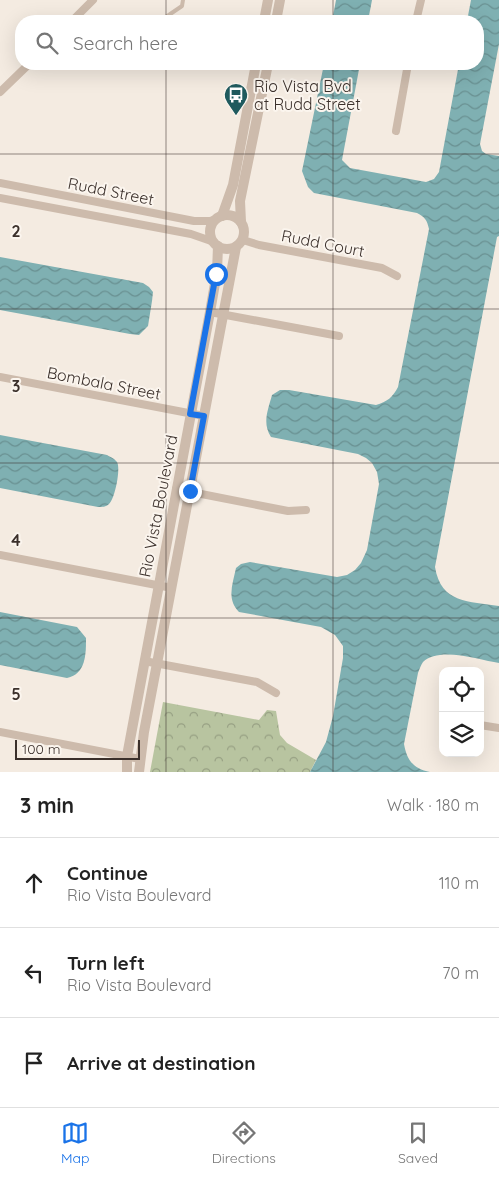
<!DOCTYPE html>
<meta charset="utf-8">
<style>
:root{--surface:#fff;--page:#f6f6f6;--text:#222;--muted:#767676;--line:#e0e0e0;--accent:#1a73e8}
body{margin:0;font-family:Quicksand,sans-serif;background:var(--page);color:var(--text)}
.controls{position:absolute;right:15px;bottom:15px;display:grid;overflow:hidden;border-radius:10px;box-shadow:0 5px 20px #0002}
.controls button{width:45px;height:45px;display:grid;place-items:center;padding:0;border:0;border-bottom:1px solid var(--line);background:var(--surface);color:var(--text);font:25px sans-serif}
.scale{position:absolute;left:15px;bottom:12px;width:125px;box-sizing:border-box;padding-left:5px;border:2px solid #3b302b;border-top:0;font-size:14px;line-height:18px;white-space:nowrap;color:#3b302b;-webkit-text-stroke:4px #fbf5ee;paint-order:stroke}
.stop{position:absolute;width:15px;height:15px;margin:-11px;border:4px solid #1a73e8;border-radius:50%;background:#fff}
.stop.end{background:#1a73e8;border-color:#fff;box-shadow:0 1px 5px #0008}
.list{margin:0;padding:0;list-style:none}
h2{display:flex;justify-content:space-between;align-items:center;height:65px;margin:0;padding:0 20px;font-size:21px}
h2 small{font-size:16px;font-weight:400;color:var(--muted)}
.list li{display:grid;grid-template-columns:32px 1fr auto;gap:15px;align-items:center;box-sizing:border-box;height:90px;padding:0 20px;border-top:1px solid var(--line)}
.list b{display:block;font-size:19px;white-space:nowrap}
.list p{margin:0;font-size:16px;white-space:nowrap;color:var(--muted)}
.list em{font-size:16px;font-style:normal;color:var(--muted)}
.icon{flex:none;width:28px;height:28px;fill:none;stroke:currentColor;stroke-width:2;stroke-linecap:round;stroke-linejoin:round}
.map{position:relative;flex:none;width:499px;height:772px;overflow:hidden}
.search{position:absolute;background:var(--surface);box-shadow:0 5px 20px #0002;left:15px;right:15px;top:15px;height:55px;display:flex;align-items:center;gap:12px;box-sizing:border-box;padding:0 18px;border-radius:20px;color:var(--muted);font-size:19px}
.sheet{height:335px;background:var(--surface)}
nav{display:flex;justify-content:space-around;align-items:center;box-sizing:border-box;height:70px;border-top:1px solid var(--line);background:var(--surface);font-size:14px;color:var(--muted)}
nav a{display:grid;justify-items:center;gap:2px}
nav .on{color:var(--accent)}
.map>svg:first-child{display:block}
.park{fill:url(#park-crowns)}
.water{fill:url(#water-waves)}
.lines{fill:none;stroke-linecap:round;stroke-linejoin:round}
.service{stroke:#cdbbac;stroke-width:4}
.minor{stroke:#cdbbac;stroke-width:8}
.tertiary{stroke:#cdbbac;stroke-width:10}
.route{stroke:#1a73e8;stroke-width:6}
.grid{fill:none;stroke:#3b302b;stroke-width:1;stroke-opacity:0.55}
.labels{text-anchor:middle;stroke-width:4;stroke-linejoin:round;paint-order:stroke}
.poi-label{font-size:16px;fill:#3b302b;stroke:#fbf5ee;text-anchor:start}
.street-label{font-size:16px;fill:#3b302b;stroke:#fbf5ee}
.grid-label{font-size:16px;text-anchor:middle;font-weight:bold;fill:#3b302b;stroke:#fbf5ee;stroke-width:4;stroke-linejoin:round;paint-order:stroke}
</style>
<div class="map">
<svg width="499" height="772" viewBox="0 0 499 772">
<defs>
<pattern id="park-crowns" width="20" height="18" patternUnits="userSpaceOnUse" patternTransform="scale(1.25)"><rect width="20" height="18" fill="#b8c4a0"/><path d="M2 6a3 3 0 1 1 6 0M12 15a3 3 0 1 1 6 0" fill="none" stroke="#97a083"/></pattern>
<pattern id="water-waves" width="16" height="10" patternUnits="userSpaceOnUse" patternTransform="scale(1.25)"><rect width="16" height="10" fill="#7fb0b2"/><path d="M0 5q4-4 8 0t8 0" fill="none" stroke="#699091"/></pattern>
</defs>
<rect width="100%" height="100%" fill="#f4ebe1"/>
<polygon class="park" points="163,702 259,720 267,710 276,711 280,735 287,743 316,760 310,772 150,772"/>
<g class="water">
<polygon points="336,0 372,0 368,21 332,21"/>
<path d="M471 0H499V44L480 144 482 151 486 154 499 156V236L497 237 435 567C441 604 469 601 499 606V663C480 660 439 646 423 662 421 665 419 670 418 673L404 744C407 761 414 769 430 772H310L326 742 333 716 343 658V646L335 635 321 627 239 612C226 599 233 583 236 568L241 564 250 562 337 577 347 575 355 570 361 563 367 550 379 484 377 472 372 463 366 458 358 454 271 437C262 423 268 410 272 395L280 390H289L376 405C387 402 393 397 398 387L429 229C427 220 425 217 417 213L314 193 308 187 302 171 324 64H360L342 160 350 168 426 182 434 179 439 172 459 64H478V21H467Z"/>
<polygon points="0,257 143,283 149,287 153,292 152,301 148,326 139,335 130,334 0,310"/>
<path d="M0 435 107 455C110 457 114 458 117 462 121 468 115 499 109 504 106 507 102 507 98 507L0 488Z"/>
<path d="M0 612 77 627 86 638C86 654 86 674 67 678L0 665Z"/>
</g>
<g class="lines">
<g class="service">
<polyline points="160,21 182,6 183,0"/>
<polyline points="119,64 136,64"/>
</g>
<g class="minor">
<polyline points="72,21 93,0"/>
<polyline points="416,21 421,0"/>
<polyline points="0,92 29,64"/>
<polyline points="396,131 408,64"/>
<polyline points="0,183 194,221 210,221 216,219"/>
<polyline points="0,198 191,234 214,242"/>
<polyline points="243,240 259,245 382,268 397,276"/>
<polyline points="210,312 339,336"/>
<polyline points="0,377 204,416"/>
<polyline points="176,489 288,511 306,510"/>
<polyline points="0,555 172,588"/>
<polyline points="144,661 257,682 276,693"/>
<polyline points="480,725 499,728"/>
<polyline points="0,732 140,759"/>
</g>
<g class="tertiary">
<polyline points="264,21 268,0"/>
<polyline points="276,21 280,0"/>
<circle cx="227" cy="232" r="17"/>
<polyline points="222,216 233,185 256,64"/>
<polyline points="241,222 240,201 268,64"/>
<polyline points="127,772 127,756 210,312 217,272 218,246"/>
<polyline points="139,772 144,732 236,247"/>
</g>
</g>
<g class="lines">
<polyline class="route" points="190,491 204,416 190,414 216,274"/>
</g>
<path class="grid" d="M166 0V21M333 0V21M166 64V772M333 64V772M0 154H499M0 309H499M0 463H499M0 618H499"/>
<defs>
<g id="bus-pin" transform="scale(1.25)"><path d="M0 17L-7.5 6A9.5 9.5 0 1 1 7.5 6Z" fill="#1f5a5e" stroke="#fbf5ee"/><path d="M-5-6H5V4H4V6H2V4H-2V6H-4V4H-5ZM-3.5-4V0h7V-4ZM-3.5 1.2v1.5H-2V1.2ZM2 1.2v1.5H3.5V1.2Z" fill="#fff"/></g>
</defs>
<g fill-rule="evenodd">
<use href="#bus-pin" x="236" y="95"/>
</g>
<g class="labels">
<g class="poi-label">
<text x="254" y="92">Rio Vista Bvd<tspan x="254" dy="18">at Rudd Street</tspan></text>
</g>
<g class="street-label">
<text transform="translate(111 191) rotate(11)" y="6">Rudd Street</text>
<text transform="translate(323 243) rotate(11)" y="6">Rudd Court</text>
<text transform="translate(104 383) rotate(11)" y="6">Bombala Street</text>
<text transform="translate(158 506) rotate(-79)" y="6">Rio Vista Boulevard</text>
</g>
</g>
<g class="grid-label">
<text x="16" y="237">2</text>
<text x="16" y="392">3</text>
<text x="16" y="546">4</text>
<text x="16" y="700">5</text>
</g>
</svg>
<div class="controls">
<button><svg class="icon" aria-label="locate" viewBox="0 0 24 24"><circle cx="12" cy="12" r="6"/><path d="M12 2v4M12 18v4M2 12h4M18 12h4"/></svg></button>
<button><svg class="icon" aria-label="layers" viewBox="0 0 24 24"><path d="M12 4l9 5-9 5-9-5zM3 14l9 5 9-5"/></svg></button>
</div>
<div class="scale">100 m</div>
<div class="stop" style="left:216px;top:274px"></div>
<div class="stop end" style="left:190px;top:491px"></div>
<div class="search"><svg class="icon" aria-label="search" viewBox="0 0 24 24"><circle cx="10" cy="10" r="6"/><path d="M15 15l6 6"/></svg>Search here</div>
</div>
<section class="sheet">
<h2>3 min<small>Walk · 180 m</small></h2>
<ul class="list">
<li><svg class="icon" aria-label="ahead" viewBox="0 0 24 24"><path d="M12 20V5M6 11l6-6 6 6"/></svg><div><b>Continue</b><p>Rio Vista Boulevard</p></div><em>110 m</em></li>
<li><svg class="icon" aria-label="left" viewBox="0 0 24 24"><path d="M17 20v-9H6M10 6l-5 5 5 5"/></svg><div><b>Turn left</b><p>Rio Vista Boulevard</p></div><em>70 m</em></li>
<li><svg class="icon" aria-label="arrive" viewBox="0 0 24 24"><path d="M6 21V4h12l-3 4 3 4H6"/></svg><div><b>Arrive at destination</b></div></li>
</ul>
</section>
<nav>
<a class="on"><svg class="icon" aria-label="map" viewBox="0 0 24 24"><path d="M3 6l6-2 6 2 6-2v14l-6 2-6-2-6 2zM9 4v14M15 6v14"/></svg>Map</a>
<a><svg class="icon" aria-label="directions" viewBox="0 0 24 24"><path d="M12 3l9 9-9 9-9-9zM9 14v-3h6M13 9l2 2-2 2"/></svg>Directions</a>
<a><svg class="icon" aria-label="saved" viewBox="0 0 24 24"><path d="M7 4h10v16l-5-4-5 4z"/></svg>Saved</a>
</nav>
